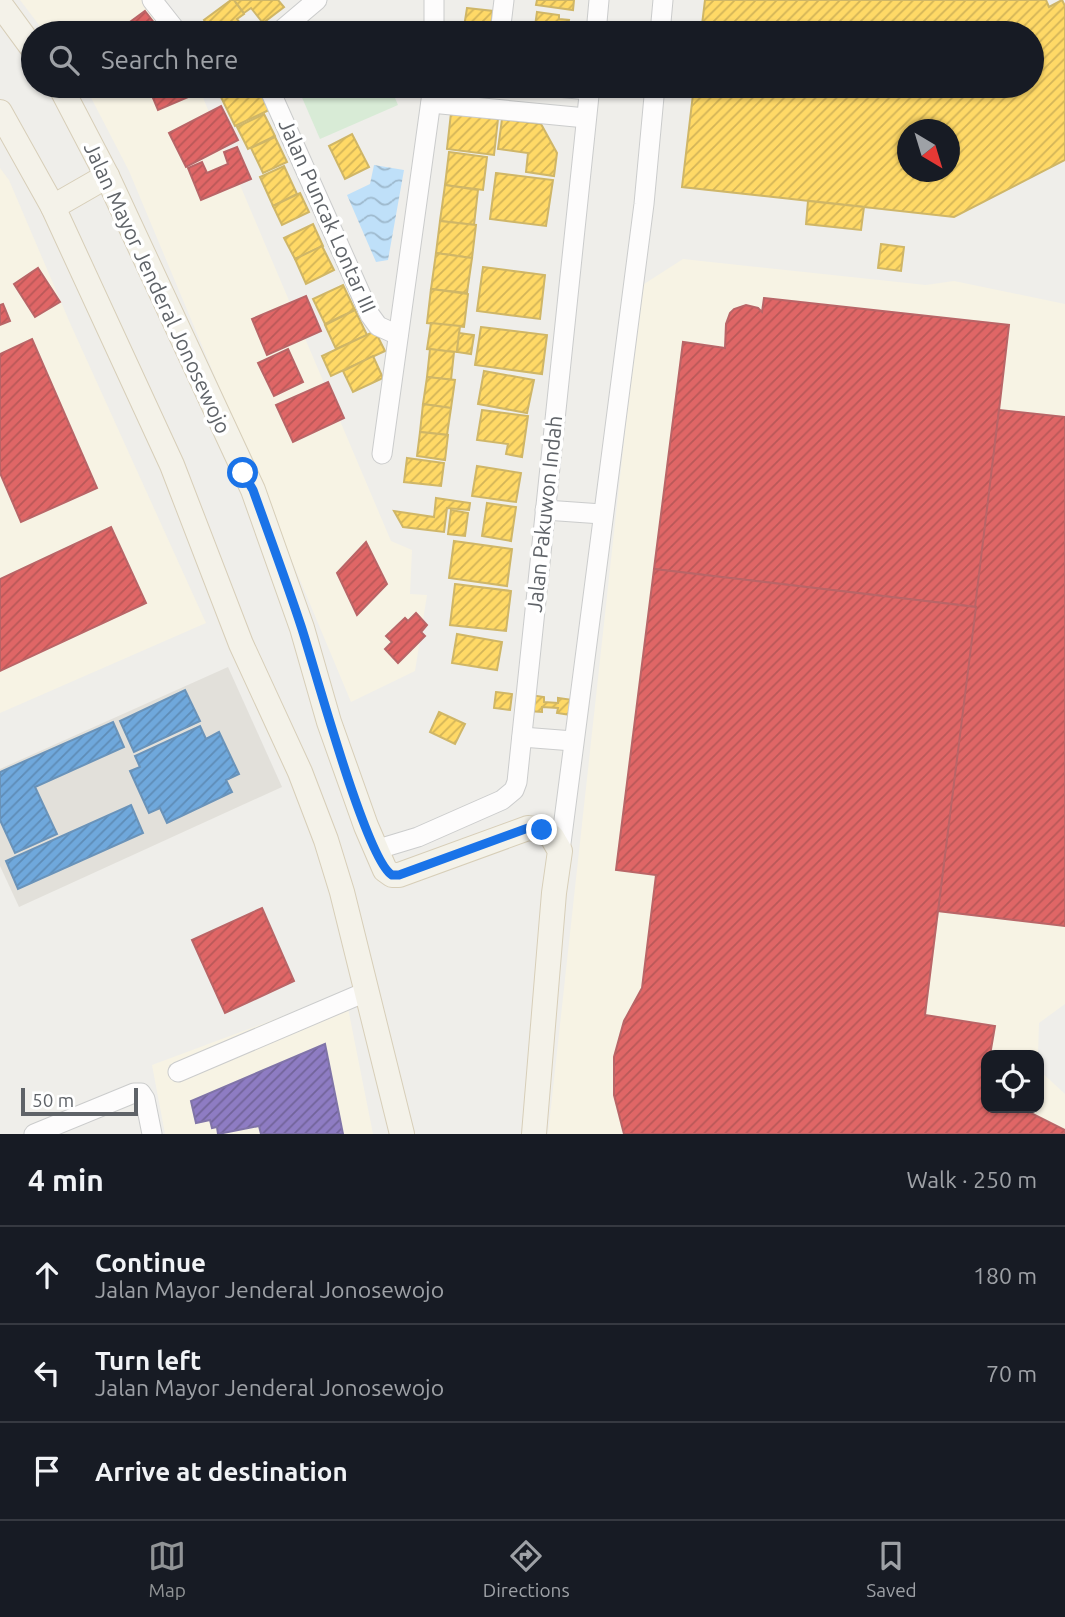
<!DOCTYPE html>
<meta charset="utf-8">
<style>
:root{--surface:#171b24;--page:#242831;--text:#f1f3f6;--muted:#9ea1a6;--line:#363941;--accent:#919496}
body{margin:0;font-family:Ubuntu,sans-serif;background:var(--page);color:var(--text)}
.controls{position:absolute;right:21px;bottom:21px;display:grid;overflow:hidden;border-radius:14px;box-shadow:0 2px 5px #0004}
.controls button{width:63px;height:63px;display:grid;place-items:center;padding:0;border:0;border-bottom:2px solid var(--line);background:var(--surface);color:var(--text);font:35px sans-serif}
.compass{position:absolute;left:897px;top:119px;width:63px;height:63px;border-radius:50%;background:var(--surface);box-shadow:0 2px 5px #0004;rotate:142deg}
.scale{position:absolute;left:21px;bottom:18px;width:117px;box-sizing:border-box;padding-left:7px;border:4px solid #5f6368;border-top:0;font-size:19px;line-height:24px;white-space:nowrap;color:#5f6368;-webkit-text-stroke:5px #fff;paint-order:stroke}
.stop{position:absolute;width:21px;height:21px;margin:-16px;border:5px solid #1a73e8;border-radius:50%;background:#fff}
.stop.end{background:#1a73e8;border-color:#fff;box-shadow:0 2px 7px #0008}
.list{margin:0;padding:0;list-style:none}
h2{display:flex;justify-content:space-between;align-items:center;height:91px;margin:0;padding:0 28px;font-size:30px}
h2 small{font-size:23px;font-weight:400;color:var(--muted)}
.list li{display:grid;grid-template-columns:46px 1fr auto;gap:21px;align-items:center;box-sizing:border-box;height:98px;padding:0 28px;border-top:2px solid var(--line)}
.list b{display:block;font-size:26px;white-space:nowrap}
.list p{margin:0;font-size:23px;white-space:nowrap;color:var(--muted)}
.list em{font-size:23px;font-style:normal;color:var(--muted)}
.icon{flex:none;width:38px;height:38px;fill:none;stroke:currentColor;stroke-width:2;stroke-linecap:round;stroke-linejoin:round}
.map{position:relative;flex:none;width:1065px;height:1134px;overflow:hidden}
.search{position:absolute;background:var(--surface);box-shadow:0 2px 5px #0004;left:21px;right:21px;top:21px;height:77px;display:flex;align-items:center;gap:18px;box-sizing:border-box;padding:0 24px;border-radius:38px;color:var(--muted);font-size:26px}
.sheet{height:385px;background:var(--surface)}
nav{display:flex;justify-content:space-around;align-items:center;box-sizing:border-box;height:98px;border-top:2px solid var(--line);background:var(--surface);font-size:19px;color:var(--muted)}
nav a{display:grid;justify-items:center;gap:4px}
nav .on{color:var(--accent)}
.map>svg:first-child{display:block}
.commercial{fill:#f7f3e4}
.education{fill:#e2e0da}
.garden{fill:#d8ebd6}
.water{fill:url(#water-waves)}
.homes{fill:url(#homes-hatch);stroke:#cfb667;stroke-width:2;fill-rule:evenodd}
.shops{fill:url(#shops-hatch);stroke:#b96567;stroke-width:2}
.offices{fill:url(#offices-hatch);stroke:#8074a8;stroke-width:2}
.schools{fill:url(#schools-hatch);stroke:#6a93b9;stroke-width:2}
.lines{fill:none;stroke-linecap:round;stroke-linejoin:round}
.minor-casing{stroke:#cbcccc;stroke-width:21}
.major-casing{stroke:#d7ceb8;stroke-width:26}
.minor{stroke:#fdfcfc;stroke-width:19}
.major{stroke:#f4f2e9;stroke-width:24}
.route{stroke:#1a73e8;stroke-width:9}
.labels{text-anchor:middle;stroke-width:7;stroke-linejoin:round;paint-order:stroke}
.street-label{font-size:21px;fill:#5f6368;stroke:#fff}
</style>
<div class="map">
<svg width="1065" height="1134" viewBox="0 0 1065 1134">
<defs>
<pattern id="water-waves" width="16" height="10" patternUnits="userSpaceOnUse" patternTransform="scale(1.75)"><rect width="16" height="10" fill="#bfe0f9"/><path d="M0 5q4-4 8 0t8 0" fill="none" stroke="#9eb9cd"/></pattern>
<pattern id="homes-hatch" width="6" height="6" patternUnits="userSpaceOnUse" patternTransform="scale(1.75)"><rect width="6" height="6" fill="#ffd966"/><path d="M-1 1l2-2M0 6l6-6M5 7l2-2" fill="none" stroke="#d2b458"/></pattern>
<pattern id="shops-hatch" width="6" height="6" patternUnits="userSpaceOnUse" patternTransform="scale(1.75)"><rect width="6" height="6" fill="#e06666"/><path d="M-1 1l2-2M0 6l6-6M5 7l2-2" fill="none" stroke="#b95858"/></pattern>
<pattern id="offices-hatch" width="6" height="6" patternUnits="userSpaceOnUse" patternTransform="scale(1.75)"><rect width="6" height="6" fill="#8e7cc3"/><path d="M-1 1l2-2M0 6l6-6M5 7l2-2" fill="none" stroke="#72649a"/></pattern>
<pattern id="schools-hatch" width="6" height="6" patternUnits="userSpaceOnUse" patternTransform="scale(1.75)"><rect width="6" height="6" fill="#6fa8dc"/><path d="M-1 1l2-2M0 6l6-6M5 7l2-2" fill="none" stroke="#5e8cb6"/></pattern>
</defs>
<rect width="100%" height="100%" fill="#efeeea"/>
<g class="commercial">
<polygon points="20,0 150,0 175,33 45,33"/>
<polygon points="85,86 198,86 391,541 412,550 410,594 427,595 415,671 351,702 129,171"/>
<polygon points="0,168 9,180 70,323 206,623 0,713"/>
<polygon points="683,259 926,285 954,281 1065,304 1065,1004 1039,1023 1038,1055 986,1055 986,1108 1039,1108 1039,1070 1065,1094 1065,1134 548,1134 641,286"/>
<polygon points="345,993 373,1134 165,1134 152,1065"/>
</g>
<polygon class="education" points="228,667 282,787 19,907 0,866 0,769"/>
<polygon class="garden" points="297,86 390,86 398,105 320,139"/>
<polygon class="water" points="374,165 404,170 388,260 376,262 347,195 370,184"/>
<g class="homes">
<polygon points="231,0 234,0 244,14 237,19 248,33 213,33 204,20"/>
<polygon points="234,0 278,0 284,7 263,23 251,8 244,13"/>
<polygon points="537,0 574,0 573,10 536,5"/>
<path d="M705 0H1046L1049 7 1062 0 1065 6V160L954 217 682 187 694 86H1032V33H701ZM908 130H950V172H908Z"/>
<polygon points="467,8 493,11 490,33 463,33"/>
<polygon points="537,12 559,15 559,19 569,20 567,33 534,33"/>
<polygon points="234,86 258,86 269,110 235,126 219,93"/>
<polygon points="451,113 498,119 494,155 447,149"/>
<polygon points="264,114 275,136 248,149 237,127"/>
<polygon points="502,119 541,124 557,153 554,176 526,172 528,153 498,149"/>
<polygon points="352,134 369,167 345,179 329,146"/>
<polygon points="275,137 287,162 263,173 251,148"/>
<polygon points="449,152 487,157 483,190 445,185"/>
<polygon points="284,166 297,194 273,206 260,177"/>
<polygon points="496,173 553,180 546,226 490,219"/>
<polygon points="445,185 478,190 474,225 440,221"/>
<polygon points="300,193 309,212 282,225 273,206"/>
<polygon points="808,201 864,207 861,230 806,224"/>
<polygon points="440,221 476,225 472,258 436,253"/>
<polygon points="313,224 323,246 295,259 284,238"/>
<polygon points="881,244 904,247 901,271 878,268"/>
<polygon points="322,246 334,270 306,284 295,259"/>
<polygon points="436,253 472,258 467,293 431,289"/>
<polygon points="483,267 545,275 540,319 477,311"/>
<polygon points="343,285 355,310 325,324 313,299"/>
<polygon points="431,289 468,294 464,327 427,323"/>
<polygon points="355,310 367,335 336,349 325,325"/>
<polygon points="431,323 460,326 457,352 427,349"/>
<polygon points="481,327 547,335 542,374 475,365"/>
<polygon points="375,331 385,351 331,376 322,356"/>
<polygon points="459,333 474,335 471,354 457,352"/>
<polygon points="430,349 454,352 451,380 427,377"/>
<polygon points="373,356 383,378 353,392 343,371"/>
<polygon points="484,371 534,380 527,413 478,404"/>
<polygon points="427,377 455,380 451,408 423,404"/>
<polygon points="423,404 451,408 447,435 420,432"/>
<polygon points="482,410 528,416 522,457 506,454 508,444 477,440"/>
<polygon points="420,432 448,435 445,460 417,456"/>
<polygon points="407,458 444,463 441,486 404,482"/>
<polygon points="477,466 521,473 516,502 472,496"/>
<polygon points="436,498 470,503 469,510 447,508 444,532 403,527 394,511 434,517"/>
<polygon points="487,503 516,507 511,541 482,536"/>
<polygon points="451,510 468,513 465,536 448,534"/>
<polygon points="454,541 512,549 507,586 449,578"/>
<polygon points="455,584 511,591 506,631 450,625"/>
<polygon points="457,634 502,642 497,670 452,663"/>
<polygon points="496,692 512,694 510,710 494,708"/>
<polygon points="530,695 544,697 544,702 558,703 558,698 573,700 571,715 557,713 558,708 542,707 542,712 528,711"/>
<polygon points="439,712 465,724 455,744 430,732"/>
</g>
<g class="shops">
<polygon points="145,11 162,33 115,33"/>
<polygon points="148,86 209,86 209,88 158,110"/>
<polygon points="221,106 238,140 186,167 169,133"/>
<polygon points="237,147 251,179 201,200 188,168 202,162 207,173 228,164 224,152"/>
<polygon points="38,268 60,302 35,317 14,284"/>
<polygon points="306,296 321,331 267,355 252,319"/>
<polygon points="764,298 1009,325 976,607 654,569 683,342 725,348 726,324 730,313 734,309 746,305 758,308 762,312"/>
<polygon points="3,304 10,321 0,325 0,305"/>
<polygon points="32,339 97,488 21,522 0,473 0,354"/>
<polygon points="288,349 303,382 274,396 258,363"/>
<polygon points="328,382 344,418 293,442 276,405"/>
<polygon points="999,410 1065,417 1065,926 938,911"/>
<polygon points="111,527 146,603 0,671 0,579"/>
<polygon points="366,542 387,584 357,615 337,573"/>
<polygon points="654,569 976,607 925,1015 995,1026 990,1055 986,1055 984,1089 986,1090 986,1108 1021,1108 1065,1130 1065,1134 624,1134 614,1095 614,1057 624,1021 642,988 656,875 616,870"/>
<polygon points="416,613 427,625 421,632 425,636 398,663 385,649 392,642 386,636 405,618 408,621"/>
<polygon points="262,908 294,981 225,1013 192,940"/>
</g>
<polygon class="offices" points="325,1044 343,1134 261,1134 259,1126 218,1134 217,1127 212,1128 210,1120 196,1123 191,1101"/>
<g class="schools">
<polygon points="185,690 200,721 134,752 120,721"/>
<polygon points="113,722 124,747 35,787 57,834 15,853 0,820 0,772"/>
<polygon points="200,726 206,739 219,732 239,774 226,780 232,792 167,823 160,808 149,813 130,771 140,767 135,756"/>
<polygon points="131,805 143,833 18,889 6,861"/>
</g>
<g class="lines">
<g class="minor-casing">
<g id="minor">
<polyline points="152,0 178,33"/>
<polyline points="434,0 434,33"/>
<polyline points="278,33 317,0"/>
<polyline points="500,33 504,0"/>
<polyline points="596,33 599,0"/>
<polyline points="660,33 663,0"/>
<polyline points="268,86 370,315 378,326 398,335"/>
<polyline points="546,86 589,90"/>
<polyline points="431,103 586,118"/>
<polyline points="382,454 433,86"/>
<polyline points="545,510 602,514"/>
<polyline points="522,737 573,741"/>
<polyline points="375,850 418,837 502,800 514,790 517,782 590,86"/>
<polyline points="560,851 644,204 655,86"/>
<polyline points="178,1072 368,991"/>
<polyline points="34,1134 134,1093 141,1093 145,1099 152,1134"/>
</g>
</g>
<g class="major-casing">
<g id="major">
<polyline points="0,4 33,49"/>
<polyline points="60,86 107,176 253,490 302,628 329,722 366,826 385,870 392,875 399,875 528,828 542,830 552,837 560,851 554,893 534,1134"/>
<polyline points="0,112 53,207 172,465 241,644 300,772 326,840 342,892 402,1134"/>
<polyline points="53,207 107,176"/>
</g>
</g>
<use href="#minor" class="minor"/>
<use href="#major" class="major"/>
</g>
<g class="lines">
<path class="route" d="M243 473 253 490C269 535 286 580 301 626 314 665 366 860 392 875H399L528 828 542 830"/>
</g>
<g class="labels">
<g class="street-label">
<text transform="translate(327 216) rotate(66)" y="7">Jalan Puncak Lontar III</text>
<text transform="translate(157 288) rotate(65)" y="7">Jalan Mayor Jenderal Jonosewojo</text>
<text transform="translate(545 514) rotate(-84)" y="7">Jalan Pakuwon Indah</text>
</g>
</g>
</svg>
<div class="controls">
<button><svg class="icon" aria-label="locate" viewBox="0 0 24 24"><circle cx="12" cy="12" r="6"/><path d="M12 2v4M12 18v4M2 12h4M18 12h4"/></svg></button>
</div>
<svg class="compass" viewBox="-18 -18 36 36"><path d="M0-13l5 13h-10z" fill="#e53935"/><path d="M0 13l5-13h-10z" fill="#9ea1a6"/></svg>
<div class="scale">50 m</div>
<div class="stop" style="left:243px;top:473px"></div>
<div class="stop end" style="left:542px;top:830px"></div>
<div class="search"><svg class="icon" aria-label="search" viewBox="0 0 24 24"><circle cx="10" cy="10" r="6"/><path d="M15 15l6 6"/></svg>Search here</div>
</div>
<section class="sheet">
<h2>4 min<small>Walk · 250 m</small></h2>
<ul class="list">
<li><svg class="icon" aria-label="ahead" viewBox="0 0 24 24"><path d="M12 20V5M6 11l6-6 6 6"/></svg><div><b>Continue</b><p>Jalan Mayor Jenderal Jonosewojo</p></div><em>180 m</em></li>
<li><svg class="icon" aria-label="left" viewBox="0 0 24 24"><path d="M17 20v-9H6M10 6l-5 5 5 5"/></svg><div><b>Turn left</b><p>Jalan Mayor Jenderal Jonosewojo</p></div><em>70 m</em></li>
<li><svg class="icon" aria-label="arrive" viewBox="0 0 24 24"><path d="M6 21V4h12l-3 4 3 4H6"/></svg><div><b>Arrive at destination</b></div></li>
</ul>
</section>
<nav>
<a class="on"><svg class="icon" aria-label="map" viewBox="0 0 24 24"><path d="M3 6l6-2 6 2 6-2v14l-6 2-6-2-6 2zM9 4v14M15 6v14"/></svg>Map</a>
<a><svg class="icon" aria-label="directions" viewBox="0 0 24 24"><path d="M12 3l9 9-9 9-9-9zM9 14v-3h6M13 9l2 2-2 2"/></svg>Directions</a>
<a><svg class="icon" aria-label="saved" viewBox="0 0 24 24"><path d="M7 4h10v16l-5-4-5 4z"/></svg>Saved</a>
</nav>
